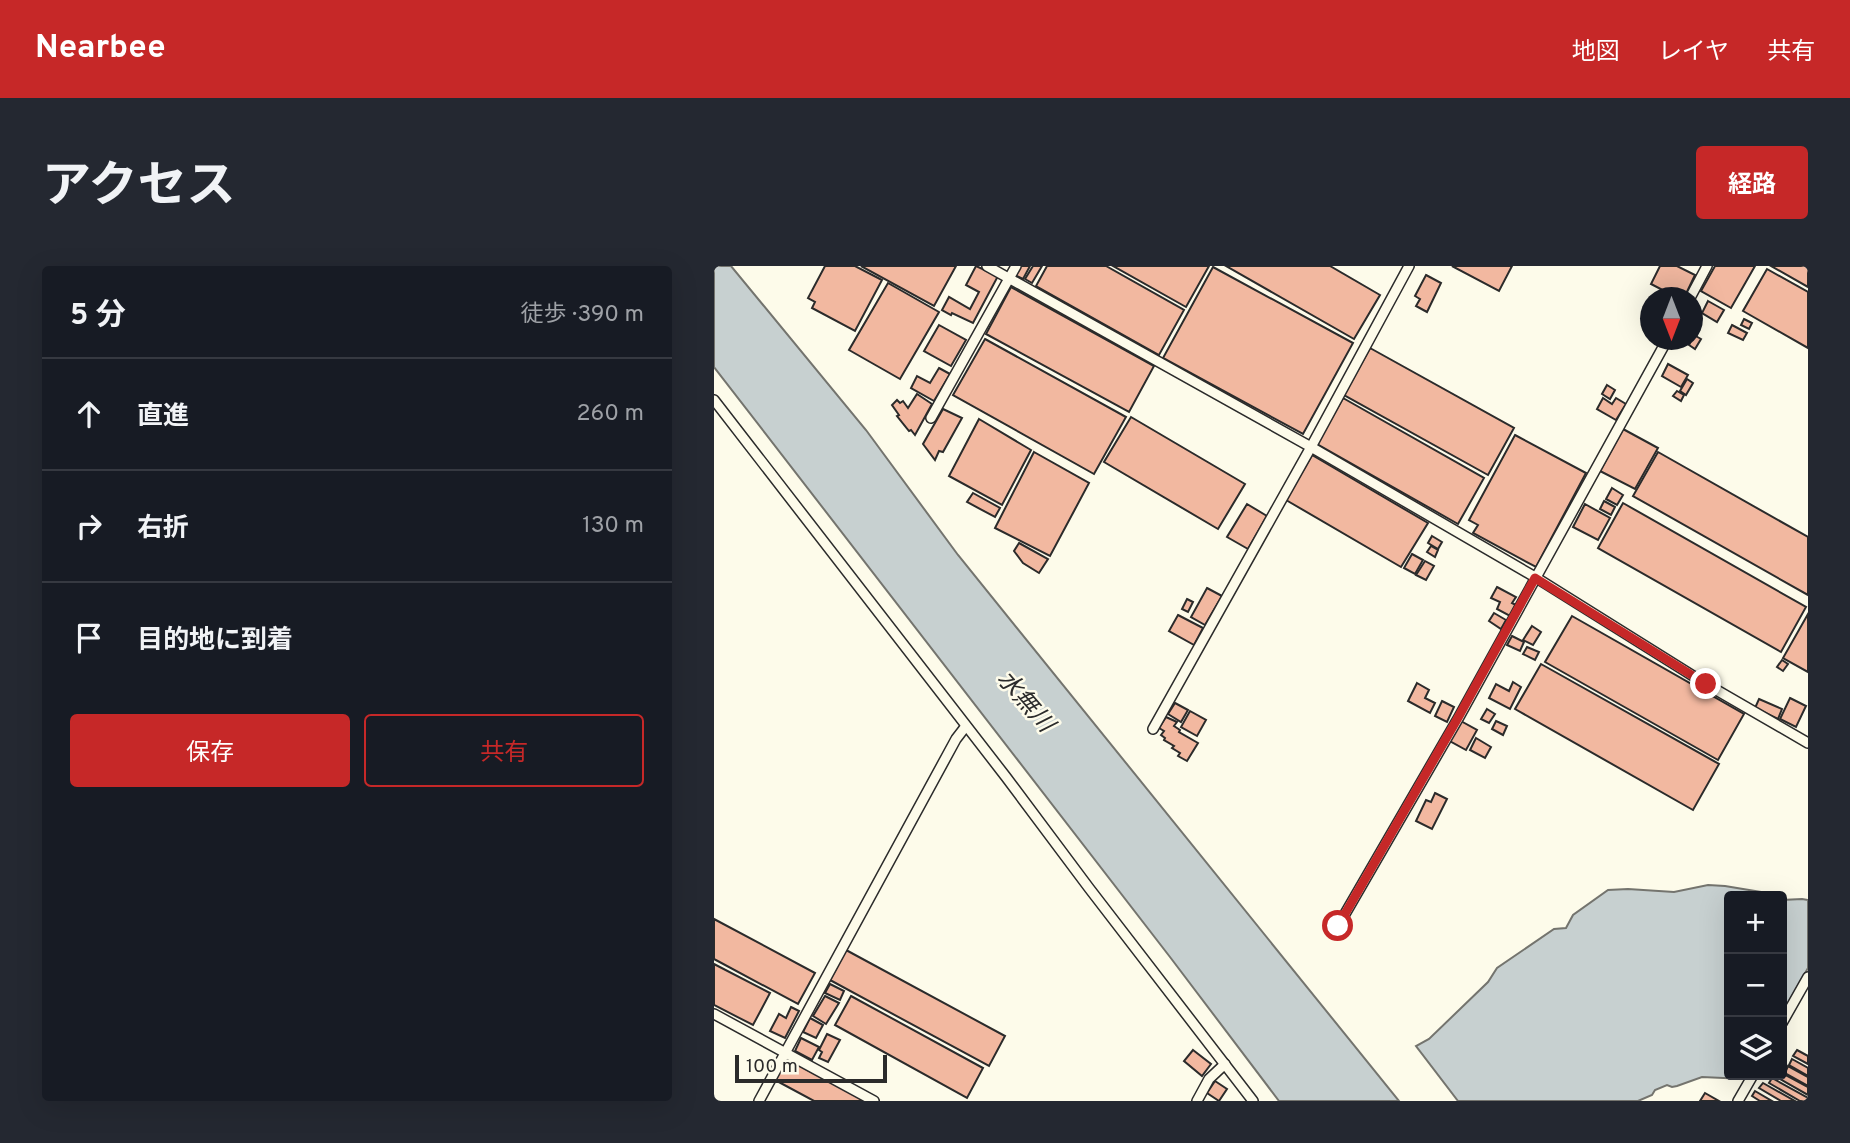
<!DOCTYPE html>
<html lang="ja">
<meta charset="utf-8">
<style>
:root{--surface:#171b24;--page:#242831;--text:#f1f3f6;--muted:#9ea1a6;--line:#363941;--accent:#c62828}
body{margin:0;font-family:Overpass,"Noto Sans JP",sans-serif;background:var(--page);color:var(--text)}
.controls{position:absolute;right:21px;bottom:21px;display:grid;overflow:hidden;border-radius:7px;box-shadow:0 7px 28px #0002}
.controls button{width:63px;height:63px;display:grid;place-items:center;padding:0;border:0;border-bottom:2px solid var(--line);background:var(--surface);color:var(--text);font:35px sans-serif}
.compass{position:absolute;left:926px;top:21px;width:63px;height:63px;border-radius:50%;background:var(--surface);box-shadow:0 7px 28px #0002;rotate:180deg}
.scale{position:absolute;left:21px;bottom:18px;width:152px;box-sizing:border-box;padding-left:7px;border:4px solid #2b2b2b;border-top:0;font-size:19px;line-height:24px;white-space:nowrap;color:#2b2b2b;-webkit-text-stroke:5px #fdfbea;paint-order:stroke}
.stop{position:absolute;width:21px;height:21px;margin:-16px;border:5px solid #c62828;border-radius:50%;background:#fff}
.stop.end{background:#c62828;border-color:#fff;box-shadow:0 2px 7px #0008}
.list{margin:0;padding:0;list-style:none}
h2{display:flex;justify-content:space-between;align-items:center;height:91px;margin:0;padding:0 28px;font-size:30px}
h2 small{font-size:23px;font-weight:400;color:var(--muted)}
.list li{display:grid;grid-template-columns:46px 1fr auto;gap:21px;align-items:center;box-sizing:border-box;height:112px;padding:0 28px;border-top:2px solid var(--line)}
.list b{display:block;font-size:26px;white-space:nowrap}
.list em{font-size:23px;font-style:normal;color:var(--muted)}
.actions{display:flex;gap:14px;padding:21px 28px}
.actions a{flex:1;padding:16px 0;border:2px solid var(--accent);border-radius:7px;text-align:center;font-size:24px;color:var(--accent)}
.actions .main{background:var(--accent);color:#fff}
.icon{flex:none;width:38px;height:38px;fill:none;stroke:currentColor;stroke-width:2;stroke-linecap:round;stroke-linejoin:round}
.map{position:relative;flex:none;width:1094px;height:835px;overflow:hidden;border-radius:7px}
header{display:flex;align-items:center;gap:42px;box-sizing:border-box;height:98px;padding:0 35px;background:var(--accent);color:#fff}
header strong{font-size:33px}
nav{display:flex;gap:38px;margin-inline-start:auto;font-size:24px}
.intro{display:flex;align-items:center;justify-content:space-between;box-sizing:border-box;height:168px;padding:0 42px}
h1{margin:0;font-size:49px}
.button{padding:18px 32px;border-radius:7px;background:var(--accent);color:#fff;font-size:24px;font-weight:700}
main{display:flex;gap:42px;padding:0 42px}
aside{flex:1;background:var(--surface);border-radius:7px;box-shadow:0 7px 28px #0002}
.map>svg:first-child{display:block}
.water{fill:#c7d0d0;stroke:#74746e;stroke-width:2}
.building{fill:#f2b8a0;stroke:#2b2b2b;stroke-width:2}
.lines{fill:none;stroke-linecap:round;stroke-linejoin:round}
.street-casing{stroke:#2b2b2b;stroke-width:12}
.street{stroke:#fdfbea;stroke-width:9}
.route{stroke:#c62828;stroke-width:9}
.labels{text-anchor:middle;stroke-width:5;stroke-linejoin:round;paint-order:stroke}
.water-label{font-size:24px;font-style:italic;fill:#2b2b2b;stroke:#fdfbea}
</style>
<header>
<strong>Nearbee</strong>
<nav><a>地図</a><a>レイヤ</a><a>共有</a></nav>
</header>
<div class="intro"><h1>アクセス</h1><a class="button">経路</a></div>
<main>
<aside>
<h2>5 分<small>徒歩 · 390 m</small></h2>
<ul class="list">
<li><svg class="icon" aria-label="ahead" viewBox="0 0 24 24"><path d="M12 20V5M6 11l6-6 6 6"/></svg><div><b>直進</b></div><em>260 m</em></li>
<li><svg class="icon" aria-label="right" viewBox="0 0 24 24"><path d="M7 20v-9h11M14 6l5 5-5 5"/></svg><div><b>右折</b></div><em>130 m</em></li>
<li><svg class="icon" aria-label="arrive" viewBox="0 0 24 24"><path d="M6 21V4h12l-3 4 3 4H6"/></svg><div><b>目的地に到着</b></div></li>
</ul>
<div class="actions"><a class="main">保存</a><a>共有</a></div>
</aside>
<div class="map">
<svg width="1094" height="835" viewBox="0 0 1094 835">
<rect width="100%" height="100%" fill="#fdfbea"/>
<g class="water">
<polygon points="0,0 17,0 152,164 244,289 685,835 565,835 456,691 0,101"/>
<polygon points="994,619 1011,620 1053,627 1057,630 1015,630 1015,809 1033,809 1031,813 988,811 963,820 958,821 953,819 941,824 938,829 924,835 744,835 702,780 715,773 774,716 783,702 840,663 852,662 859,649 894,624 914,623 960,626"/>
<polygon points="1088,633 1094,634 1094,702 1068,748 1068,634"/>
</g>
<g class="building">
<polygon points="111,0 141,0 168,14 141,65 98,42 101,36 94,32"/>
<polygon points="147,0 242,0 220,40"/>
<polygon points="262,0 284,10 259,57 238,47 237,49 228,44 235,31 256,43 265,26 252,19"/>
<polygon points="306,0 316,0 309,13 301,9"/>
<polygon points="319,0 328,0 318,17 311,13"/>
<polygon points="333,0 392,0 470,44 445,89 322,20"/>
<polygon points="399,0 495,0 472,41"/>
<polygon points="512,0 616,0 666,29 640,73"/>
<polygon points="738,0 798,0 785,25"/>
<polygon points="946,0 963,0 981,9 970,32 964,32 937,18"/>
<polygon points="1001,0 1041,0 1017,42 987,25"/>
<polygon points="1057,0 1094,0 1094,21"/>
<polygon points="499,1 639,77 589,168 449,92"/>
<polygon points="1053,3 1094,26 1094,82 1029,45"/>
<polygon points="712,9 727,17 713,46 702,40 706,33 701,30"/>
<polygon points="174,17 225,46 186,113 135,84"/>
<polygon points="297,21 440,100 415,146 272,68"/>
<polygon points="994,35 1010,44 1003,56 988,47"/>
<polygon points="1030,53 1038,57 1035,63 1027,59"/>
<polygon points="225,59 252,74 237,100 210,85"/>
<polygon points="1018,59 1033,67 1029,74 1014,67"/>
<polygon points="980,69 987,73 981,83 975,79"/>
<polygon points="271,73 412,151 380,208 239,129"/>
<polygon points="656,82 800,162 774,209 630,129"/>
<polygon points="954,98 974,109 967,121 948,110"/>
<polygon points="225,102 236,108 220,135 197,122 203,110 216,117"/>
<polygon points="973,113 979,117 972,129 966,125"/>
<polygon points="893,119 901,124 896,133 888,128"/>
<polygon points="963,125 970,129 967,135 959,130"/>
<polygon points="203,128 218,138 201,169 197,164 195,165 183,150 185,149 178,139 183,134 186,137 189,135 194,142"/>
<polygon points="629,132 770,212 744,258 603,178"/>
<polygon points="889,132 898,138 902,132 912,138 902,154 883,143"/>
<polygon points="229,143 248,152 229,186 225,185 221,194 209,178"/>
<polygon points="417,151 531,218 504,263 390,196"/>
<polygon points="265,153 317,184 288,239 235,210"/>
<polygon points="909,163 944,182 921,223 886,205"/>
<polygon points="801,169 872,207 822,301 759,267 764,259 755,254"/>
<polygon points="320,186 375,217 336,290 281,262"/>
<polygon points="944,186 1094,271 1094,329 919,230"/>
<polygon points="598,189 714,257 687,301 572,234"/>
<polygon points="898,222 909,229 903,239 892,233"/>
<polygon points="259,227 286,242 281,251 253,236"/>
<polygon points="890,235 901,241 897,249 886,243"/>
<polygon points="909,237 1092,341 1067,386 884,282"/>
<polygon points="533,238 553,250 534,283 513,271"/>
<polygon points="871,238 896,252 884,274 859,261"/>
<polygon points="718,270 728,276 724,283 714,277"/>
<polygon points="305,277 334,293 325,307 309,297 300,285"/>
<polygon points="717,280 724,284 721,291 713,286"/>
<polygon points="698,288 709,294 701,308 690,302"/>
<polygon points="711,295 720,300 712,314 702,309"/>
<polygon points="783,321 802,331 798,337 802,339 796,350 783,343 786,336 777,332"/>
<polygon points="493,322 508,330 491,359 477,351"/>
<polygon points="473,333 479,336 474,346 468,343"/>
<polygon points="780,347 792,354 787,363 775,355"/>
<polygon points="1094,348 1094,406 1069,392"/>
<polygon points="464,349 489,362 480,379 455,365"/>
<polygon points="858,350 1030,448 1004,494 831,396"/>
<polygon points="818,360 827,366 819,379 809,374"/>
<polygon points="798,370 810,376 806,385 793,379"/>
<polygon points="813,381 825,386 821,394 809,388"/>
<polygon points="1068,394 1074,398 1069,405 1063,401"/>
<polygon points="827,398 1005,498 979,544 801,443"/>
<polygon points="799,416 807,421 796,443 775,432 782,418 795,425"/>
<polygon points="703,417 715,424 711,432 721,437 716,447 694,435"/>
<polygon points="1076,432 1092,440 1082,461 1066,453"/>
<polygon points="1045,433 1068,443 1064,453 1041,442"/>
<polygon points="728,435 740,441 733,456 721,450"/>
<polygon points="461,437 474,444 467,456 454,448"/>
<polygon points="773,443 781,448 775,457 767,453"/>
<polygon points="476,445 492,454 483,470 467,461"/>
<polygon points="452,451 463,456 460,460 466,464 465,466 484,477 473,495 464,490 466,487 458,482 460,480 450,474 451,472 447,469 450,465 445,462"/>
<polygon points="745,454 763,464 752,484 734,474"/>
<polygon points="782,455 793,460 789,469 778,463"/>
<polygon points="762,472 777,481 771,492 756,484"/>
<polygon points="721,527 733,533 718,563 702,555 712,534 717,536"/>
<polygon points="0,653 101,707 84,738 0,693"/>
<polygon points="132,684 291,770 275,800 116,714"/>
<polygon points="0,698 56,727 39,759 0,739"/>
<polygon points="116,718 130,725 126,734 111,727"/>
<polygon points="111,730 125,737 112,758 99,750"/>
<polygon points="137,730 269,802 253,832 121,759"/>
<polygon points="77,741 85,745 71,772 56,765 65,748 72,752"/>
<polygon points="96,752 109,759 102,772 89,766"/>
<polygon points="113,768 126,774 114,796 105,792 108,786 105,784"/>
<polygon points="87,772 105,781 98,794 81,785"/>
<polygon points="479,784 497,798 488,810 470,795"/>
<polygon points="1083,784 1094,790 1094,798 1079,790"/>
<polygon points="73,793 152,835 100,835 61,814"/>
<polygon points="1078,793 1094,802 1094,810 1075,799"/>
<polygon points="1074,800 1094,811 1094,820 1071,807"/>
<polygon points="1068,807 1094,821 1094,829 1059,809 1068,809"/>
<polygon points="1058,812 1094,832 1094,835 1086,835 1055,817"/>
<polygon points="501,815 513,823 505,835 493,827"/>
<polygon points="1049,817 1081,835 1067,835 1045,822"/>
<polygon points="1041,825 1058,835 1046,835 1038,830"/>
<polygon points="991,827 1005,835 986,835"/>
</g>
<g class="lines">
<g class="street-casing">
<g id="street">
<polyline points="273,0 597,181 821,311 992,418 1094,477"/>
<polyline points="976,32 993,0"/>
<polyline points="0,134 292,511 375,622 539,835"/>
<polyline points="217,152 302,0"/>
<polyline points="439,463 597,181 695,0"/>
<polyline points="624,660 745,451 953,74"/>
<polyline points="0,748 160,835"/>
<polyline points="1068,757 1094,711"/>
<polyline points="45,835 242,473 252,460"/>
<polyline points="483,835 495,813 511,798"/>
<polyline points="1024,835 1039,809"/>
</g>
</g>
<use href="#street" class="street"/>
</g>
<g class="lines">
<polyline class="route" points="624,660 745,450 821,312 992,418"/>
</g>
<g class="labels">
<g class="water-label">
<text transform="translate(312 435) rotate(49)" y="8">水無川</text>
</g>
</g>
</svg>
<div class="controls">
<button>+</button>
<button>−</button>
<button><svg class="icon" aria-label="layers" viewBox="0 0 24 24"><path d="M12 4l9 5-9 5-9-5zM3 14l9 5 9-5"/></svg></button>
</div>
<svg class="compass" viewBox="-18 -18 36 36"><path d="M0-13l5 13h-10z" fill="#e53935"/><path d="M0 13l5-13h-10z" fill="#9ea1a6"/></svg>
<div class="scale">100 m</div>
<div class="stop" style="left:624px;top:660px"></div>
<div class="stop end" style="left:992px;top:418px"></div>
</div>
</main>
